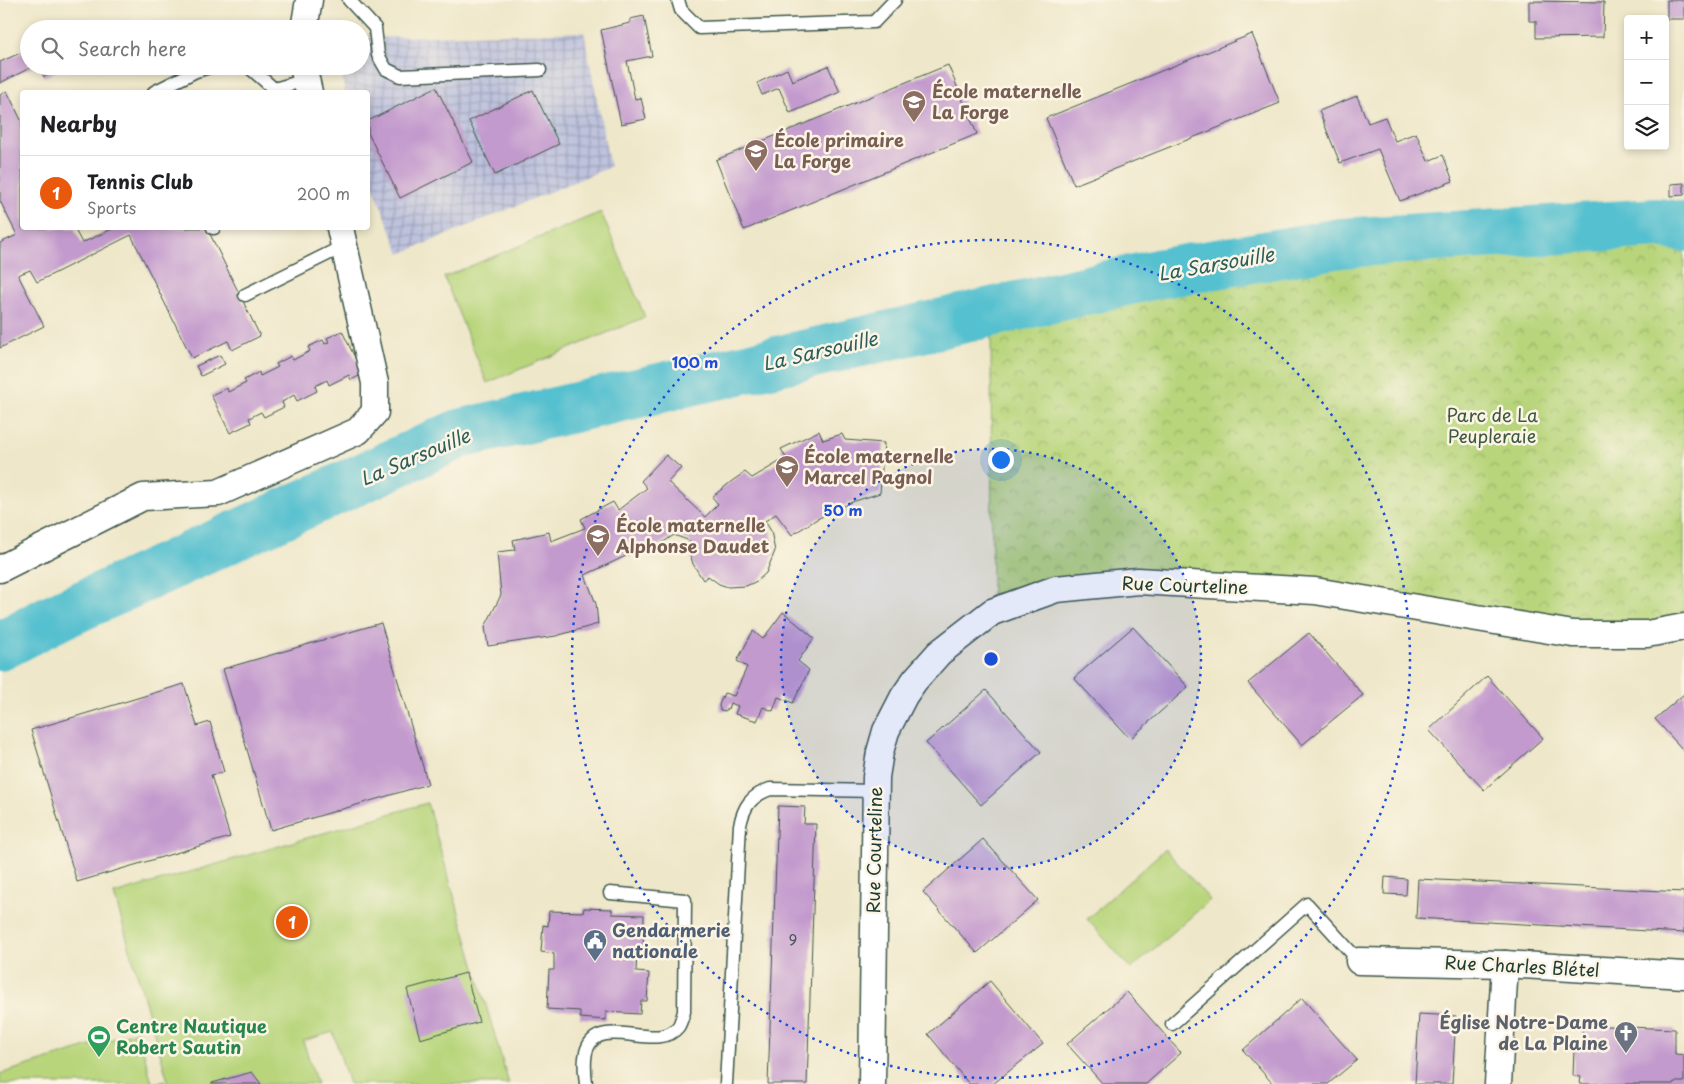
<!DOCTYPE html>
<meta charset="utf-8">
<style>
:root{--surface:#fff;--page:#f6f6f6;--text:#202124;--muted:#757577;--line:#e0e0e0;--accent:#ea580c}
body{margin:0;font-family:"Playpen Sans",sans-serif;background:var(--page);color:var(--text)}
.controls{position:absolute;right:15px;top:15px;display:grid;overflow:hidden;border-radius:5px;box-shadow:0 2px 8px #0003}
.controls button{width:45px;height:45px;display:grid;place-items:center;padding:0;border:0;border-bottom:1px solid var(--line);background:var(--surface);color:var(--text);font:25px sans-serif}
.you{position:absolute;left:1000px;top:459px;width:18px;height:18px;margin:-12px;border:4px solid #fff;border-radius:50%;background:#1a73e8;box-shadow:0 0 0 8px #1a73e833}
.badge{display:grid;place-items:center;width:32px;height:32px;border-radius:50%;background:var(--accent);color:#fff;font-size:16px;font-weight:700}
.pin{position:absolute;translate:-50% -50%;border:2px solid #fff;box-shadow:0 1px 5px #0006}
.list{margin:0;padding:0;list-style:none}
h2{display:flex;justify-content:space-between;align-items:center;height:65px;margin:0;padding:0 20px;font-size:21px}
h2 small{font-size:16px;font-weight:400;color:var(--muted)}
.list li{display:grid;grid-template-columns:32px 1fr auto;gap:15px;align-items:center;box-sizing:border-box;height:75px;padding:0 20px;border-top:1px solid var(--line)}
.list b{display:block;font-size:19px;white-space:nowrap}
.list p{margin:0;font-size:16px;white-space:nowrap;color:var(--muted)}
.list em{font-size:16px;font-style:normal;color:var(--muted)}
.icon{flex:none;width:28px;height:28px;fill:none;stroke:currentColor;stroke-width:2;stroke-linecap:round;stroke-linejoin:round}
.map{position:relative;flex:none;width:1684px;height:1084px;overflow:hidden}
.search{position:absolute;background:var(--surface);box-shadow:0 2px 8px #0003;left:20px;top:20px;width:350px;height:55px;display:flex;align-items:center;gap:12px;box-sizing:border-box;padding:0 18px;border-radius:28px;color:var(--muted);font-size:19px}
.panel{position:absolute;background:var(--surface);box-shadow:0 2px 8px #0003;left:20px;top:90px;width:350px;height:140px;border-radius:5px}
.map>svg:first-child{display:block}
.industrial{fill:url(#industrial-grid)}
.grass{fill:#b8d57c;stroke:#6c8958}
.park{fill:url(#park-crowns);stroke:#6c8958}
.lines{fill:none;stroke-linecap:round;stroke-linejoin:round}
.river{stroke:#55c0cf;stroke-width:50}
.building{fill:#c29acd}
.service-casing{stroke:#3e564a;stroke-width:15}
.minor-casing{stroke:#3e564a;stroke-width:29}
.service{stroke:#fff;stroke-width:12}
.minor{stroke:#fff;stroke-width:26}
.ring{fill:none;stroke:#1d4ed8;stroke-width:2.5;stroke-dasharray:2.5 5}
.labels{text-anchor:middle;stroke-width:5;stroke-linejoin:round;paint-order:stroke}
.number-label{font-size:15px;fill:#48545a}
.education-label{font-size:18px;font-weight:bold;fill:#785e54;stroke:#fcf5e5;text-anchor:start}
.park-label{font-size:18px;fill:#3e5b42;stroke:#fcf5e5}
.street-label{font-size:18px;fill:#1f3d34;stroke:#fcf5e5}
.service-label{font-size:18px;font-weight:bold;fill:#4e5e75;stroke:#fcf5e5;text-anchor:start}
.worship-label{font-size:18px;font-weight:bold;fill:#5b616d;stroke:#fcf5e5;text-anchor:end}
.leisure-label{font-size:18px;font-weight:bold;fill:#27864d;stroke:#fcf5e5;text-anchor:start}
.water-label{font-size:19px;font-style:italic;fill:#2c5e5b;stroke:#fcf5e5}
.centre{fill:#1d4ed8;stroke:#fcf5e5;stroke-width:2.5}
.ring-label{font-size:15px;text-anchor:middle;font-weight:bold;fill:#1d4ed8;stroke:#fcf5e5;stroke-width:5;stroke-linejoin:round;paint-order:stroke}
</style>
<div class="map">
<svg width="1684" height="1084" viewBox="0 0 1684 1084">
<defs>
<pattern id="industrial-grid" width="8" height="8" patternUnits="userSpaceOnUse" patternTransform="scale(1.25)"><rect width="8" height="8" fill="#bec2dd"/><path d="M0 4h8M4 0v8" fill="none" stroke="#9a9fb4"/></pattern>
<pattern id="park-crowns" width="20" height="18" patternUnits="userSpaceOnUse" patternTransform="scale(1.25)"><rect width="20" height="18" fill="#b8d57c"/><path d="M2 6a3 3 0 1 1 6 0M12 15a3 3 0 1 1 6 0" fill="none" stroke="#95ae66"/></pattern>
</defs>
<rect width="100%" height="100%" fill="#fcf5e5"/>
<filter id="ink" filterUnits="userSpaceOnUse"><feTurbulence type="fractalNoise" baseFrequency=".02" numOctaves="2"/><feDisplacementMap in="SourceGraphic" scale="10" xChannelSelector="R" yChannelSelector="G"/><feConvolveMatrix kernelMatrix="1 2 1 2 8 2 1 2 1" color-interpolation-filters="sRGB"/></filter>
<filter id="wash" filterUnits="userSpaceOnUse"><feTurbulence type="fractalNoise" baseFrequency=".0096" numOctaves="4" result="noise"/><feDisplacementMap in="SourceGraphic" scale="20" xChannelSelector="R" yChannelSelector="G"/><feGaussianBlur stdDeviation="1.12" result="paint"/><feColorMatrix in="noise" values="0 0 0 0 0 0 0 0 0 0 0 0 0 0 0 0 0 1.4 0 .05"/><feComposite in="paint" operator="in"/></filter>
<g filter="url(#wash)">
<rect width="100%" height="100%" fill="#eee7c9"/>
<polygon class="industrial" points="584,32 610,167 400,254 368,173 368,92 345,92 339,66 361,66 361,38"/>
<g class="grass">
<polygon points="601,212 645,317 487,383 444,277"/>
<polygon points="427,803 509,1084 349,1084 333,1032 303,1041 317,1084 0,1084 0,1074 138,1031 152,1083 168,1081 114,894"/>
<polygon points="1165,849 1210,900 1131,969 1087,919"/>
</g>
<polygon class="park" points="1658,223 1684,227 1684,627 1647,634 1138,581 992,612 991,312 1157,274 1341,243"/>
<g class="lines">
<polyline class="river" points="0,646 48,621 459,434 1157,274 1341,243 1658,223 1684,227"/>
</g>
<g id="blocks">
<g class="building">
<rect x="1667" y="0" width="17" height="19"/>
<polygon points="1529,1 1604,2 1603,37 1536,38 1536,21 1529,21"/>
<polygon points="644,16 652,56 627,61 635,99 641,98 646,119 621,124 601,30 630,23 630,19"/>
<polygon points="1252,34 1280,103 1074,185 1046,118"/>
<polygon points="29,49 29,66 34,66 0,83 0,62"/>
<polygon points="948,65 977,134 744,230 716,160"/>
<polygon points="39,66 67,66 44,77"/>
<polygon points="828,66 840,92 790,113 779,88 762,95 757,83 787,69 792,81"/>
<polygon points="436,87 473,162 400,198 368,133 368,121"/>
<polygon points="533,90 559,144 495,175 469,121"/>
<polygon points="7,91 22,122 22,228 74,228 82,243 114,228 207,228 260,336 232,350 228,341 192,358 131,235 37,282 30,270 18,275 44,326 0,348 0,243 17,235 0,201 0,95"/>
<polygon points="1357,96 1368,123 1385,117 1395,141 1416,133 1428,161 1443,155 1453,181 1400,201 1378,149 1340,163 1319,111"/>
<polygon points="1684,183 1684,195 1671,196 1671,184"/>
<polygon points="342,331 363,374 351,380 349,375 329,385 327,380 315,386 317,391 297,401 294,395 282,402 284,407 264,417 261,412 249,418 251,423 230,433 211,395 227,388 228,392 246,383 244,380 259,372 260,376 278,367 276,364 291,356 293,360 310,351 308,347 323,340 325,344 329,342 327,338"/>
<polygon points="220,355 225,364 201,376 196,366"/>
<polygon points="819,431 823,440 842,434 845,440 884,443 880,493 852,502 840,508 817,519 792,535 776,514 765,521 771,531 775,551 766,573 757,581 746,586 728,587 719,584 708,576 703,580 693,564 689,550 690,541 674,535 648,552 643,548 585,575 596,604 598,624 556,636 488,646 485,627 501,595 497,552 515,550 513,540 549,532 551,541 585,528 581,519 613,502 618,510 647,488 641,481 666,455 681,468 668,482 705,517 718,504 712,497 732,481 745,472 752,478 786,458 781,449"/>
<polygon points="783,612 814,638 798,661 809,670 793,703 778,697 773,711 763,707 757,721 735,714 738,706 730,703 728,709 725,711 720,710 719,705 724,693 734,696 747,667 737,661 753,631 763,639"/>
<polygon points="381,623 428,784 271,830 223,669"/>
<polygon points="1133,627 1188,687 1130,739 1074,678"/>
<polygon points="1309,633 1363,695 1302,745 1248,683"/>
<polygon points="1487,676 1543,738 1484,790 1429,730"/>
<polygon points="184,684 197,726 210,722 224,772 211,775 230,837 77,882 31,730"/>
<polygon points="986,690 1041,752 981,805 926,743"/>
<polygon points="1684,694 1684,751 1655,719"/>
<polygon points="778,806 805,807 804,824 816,824 807,1084 768,1084"/>
<polygon points="983,839 1038,900 977,953 923,892"/>
<polygon points="1385,877 1407,879 1406,895 1384,894"/>
<polygon points="1418,879 1684,892 1684,933 1416,918"/>
<polygon points="584,908 612,909 612,914 644,915 643,953 637,953 636,972 649,973 647,1001 641,1001 640,1014 606,1012 606,1020 580,1018 580,1011 547,1009 549,970 554,970 554,954 541,952 543,925 548,926 549,911 583,912"/>
<polygon points="466,973 479,1022 420,1039 407,989"/>
<polygon points="990,981 1043,1044 993,1084 969,1084 928,1034"/>
<polygon points="1127,992 1181,1053 1146,1084 1103,1084 1067,1044"/>
<polygon points="1302,998 1357,1060 1328,1084 1273,1084 1243,1050"/>
<polygon points="1419,1014 1456,1016 1452,1084 1415,1084"/>
<polygon points="1583,1025 1675,1029 1675,1054 1684,1055 1684,1082 1674,1082 1673,1084 1580,1084 1581,1077 1573,1076 1574,1049 1582,1050"/>
<polygon points="252,1072 261,1084 212,1084 212,1083"/>
</g>
</g>
</g>
<g filter="url(#ink)">
<use href="#blocks" fill-opacity="0" stroke="#3e564a" stroke-width="1"/>
<g class="lines">
<g class="service-casing">
<g id="service">
<polyline points="349,0 375,28 378,55 386,69 400,76 540,70"/>
<polyline points="678,0 681,10 699,28 874,22 895,0"/>
<polyline points="242,66 249,67 274,89 306,80"/>
<polyline points="154,92 196,71 213,66"/>
<polyline points="213,228 214,228"/>
<polyline points="245,295 344,246"/>
<polyline points="1172,1024 1307,904 1359,961"/>
<path d="M586 1084C585 1073 583 1060 587 1049 600 1014 658 1053 678 1027 681 1023 682 1017 684 1012L685 900 610 893"/>
<path d="M726 1084 740 825C744 806 751 796 770 789L876 791"/>
</g>
</g>
<g class="minor-casing">
<g id="minor">
<polyline points="304,29 309,0"/>
<polyline points="303,66 309,92"/>
<polyline points="0,569 143,497 218,493 358,431 375,412 375,383 340,228"/>
<polyline points="1359,961 1505,964 1684,975"/>
<polyline points="872,1084 876,777 880,752 886,731 904,696 915,680 939,653 992,612 1056,589 1138,581 1315,591 1573,634 1647,634 1684,627"/>
<polyline points="1498,1084 1505,964"/>
</g>
</g>
<use href="#service" class="service"/>
<use href="#minor" class="minor"/>
</g>
</g>
<circle cx="991" cy="659" r="210" fill="#1d4ed8" fill-opacity=".12"/>
<g class="ring">
<circle cx="991" cy="659" r="210"/>
<circle cx="991" cy="659" r="419"/>
</g>
<defs>
<g id="school-pin" transform="scale(1.25)"><path d="M0 17L-7.5 6A9.5 9.5 0 1 1 7.5 6Z" fill="#8d6e63" stroke="#fcf5e5"/><path d="M0-5L7-2L0 1L-7-2ZM-4 1L0 2.5L4 1V4Q0 6-4 4Z" fill="#fff"/></g>
<g id="civic-pin" transform="scale(1.25)"><path d="M0 17L-7.5 6A9.5 9.5 0 1 1 7.5 6Z" fill="#5c6f8a" stroke="#fcf5e5"/><path d="M-.6-6.5H3V-4.5H.6V-3L4-1V1h2V6H-6V1h2V-1L-.6-3ZM-1.2 2.5V6h2.4V2.5Z" fill="#fff"/></g>
<g id="church-pin" transform="scale(1.25)"><path d="M0 17L-7.5 6A9.5 9.5 0 1 1 7.5 6Z" fill="#6b7280" stroke="#fcf5e5"/><path d="M-1.2-6h2.4v3.5h3.3v2.4h-3.3V6h-2.4V-.1h-3.3v-2.4h3.3Z" fill="#fff"/></g>
<g id="stadium-pin" transform="scale(1.25)"><path d="M0 17L-7.5 6A9.5 9.5 0 1 1 7.5 6Z" fill="#2e9e5b" stroke="#fcf5e5"/><path d="M0-5a6.5 5 0 1 0 0 10a6.5 5 0 1 0 0-10ZM-3.5-1.8h7v3.6h-7Z" fill="#fff"/></g>
</defs>
<g fill-rule="evenodd">
<use href="#school-pin" x="914" y="102"/>
<use href="#school-pin" x="756" y="151"/>
<use href="#school-pin" x="787" y="467"/>
<use href="#school-pin" x="598" y="536"/>
<use href="#civic-pin" x="595" y="941"/>
<use href="#church-pin" x="1626" y="1033"/>
<use href="#stadium-pin" x="99" y="1037"/>
</g>
<g class="labels">
<g class="number-label">
<text x="793" y="945">9</text>
</g>
<g class="education-label">
<text x="932" y="98">École maternelle<tspan x="932" dy="21">La Forge</tspan></text>
<text x="774" y="147">École primaire<tspan x="774" dy="21">La Forge</tspan></text>
<text x="804" y="463">École maternelle<tspan x="804" dy="21">Marcel Pagnol</tspan></text>
<text x="616" y="532">École maternelle<tspan x="616" dy="21">Alphonse Daudet</tspan></text>
</g>
<g class="park-label">
<text x="1492" y="422">Parc de La<tspan x="1492" dy="21">Peupleraie</tspan></text>
</g>
<g class="street-label">
<text transform="translate(1185 586) rotate(2)" y="6">Rue Courteline</text>
<text transform="translate(875 850) rotate(-89)" y="6">Rue Courteline</text>
<text transform="translate(1522 967) rotate(3)" y="6">Rue Charles Blétel</text>
</g>
<g class="service-label">
<text x="612" y="937">Gendarmerie<tspan x="612" dy="21">nationale</tspan></text>
</g>
<g class="worship-label">
<text x="1608" y="1029">Église Notre-Dame<tspan x="1608" dy="21">de La Plaine</tspan></text>
</g>
<g class="leisure-label">
<text x="116" y="1033">Centre Nautique<tspan x="116" dy="21">Robert Sautin</tspan></text>
</g>
<g class="water-label">
<text transform="translate(1216 264) rotate(-10)" y="7">La Sarsouille</text>
<text transform="translate(820 351) rotate(-13)" y="7">La Sarsouille</text>
<text transform="translate(415 457) rotate(-23)" y="7">La Sarsouille</text>
</g>
</g>
<circle cx="991" cy="659" r="8" class="centre"/>
<g class="ring-label">
<text x="695" y="368">100 m</text>
<text x="843" y="516">50 m</text>
</g>
</svg>
<div class="controls">
<button>+</button>
<button>−</button>
<button><svg class="icon" aria-label="layers" viewBox="0 0 24 24"><path d="M12 4l9 5-9 5-9-5zM3 14l9 5 9-5"/></svg></button>
</div>
<div class="you"></div>
<div class="pin badge" style="left:292px;top:922px">1</div>
<div class="search"><svg class="icon" aria-label="search" viewBox="0 0 24 24"><circle cx="10" cy="10" r="6"/><path d="M15 15l6 6"/></svg>Search here</div>
<section class="panel">
<h2>Nearby<small></small></h2>
<ul class="list">
<li><span class="badge">1</span><div><b>Tennis Club</b><p>Sports</p></div><em>200 m</em></li>
</ul>
</section>
</div>
